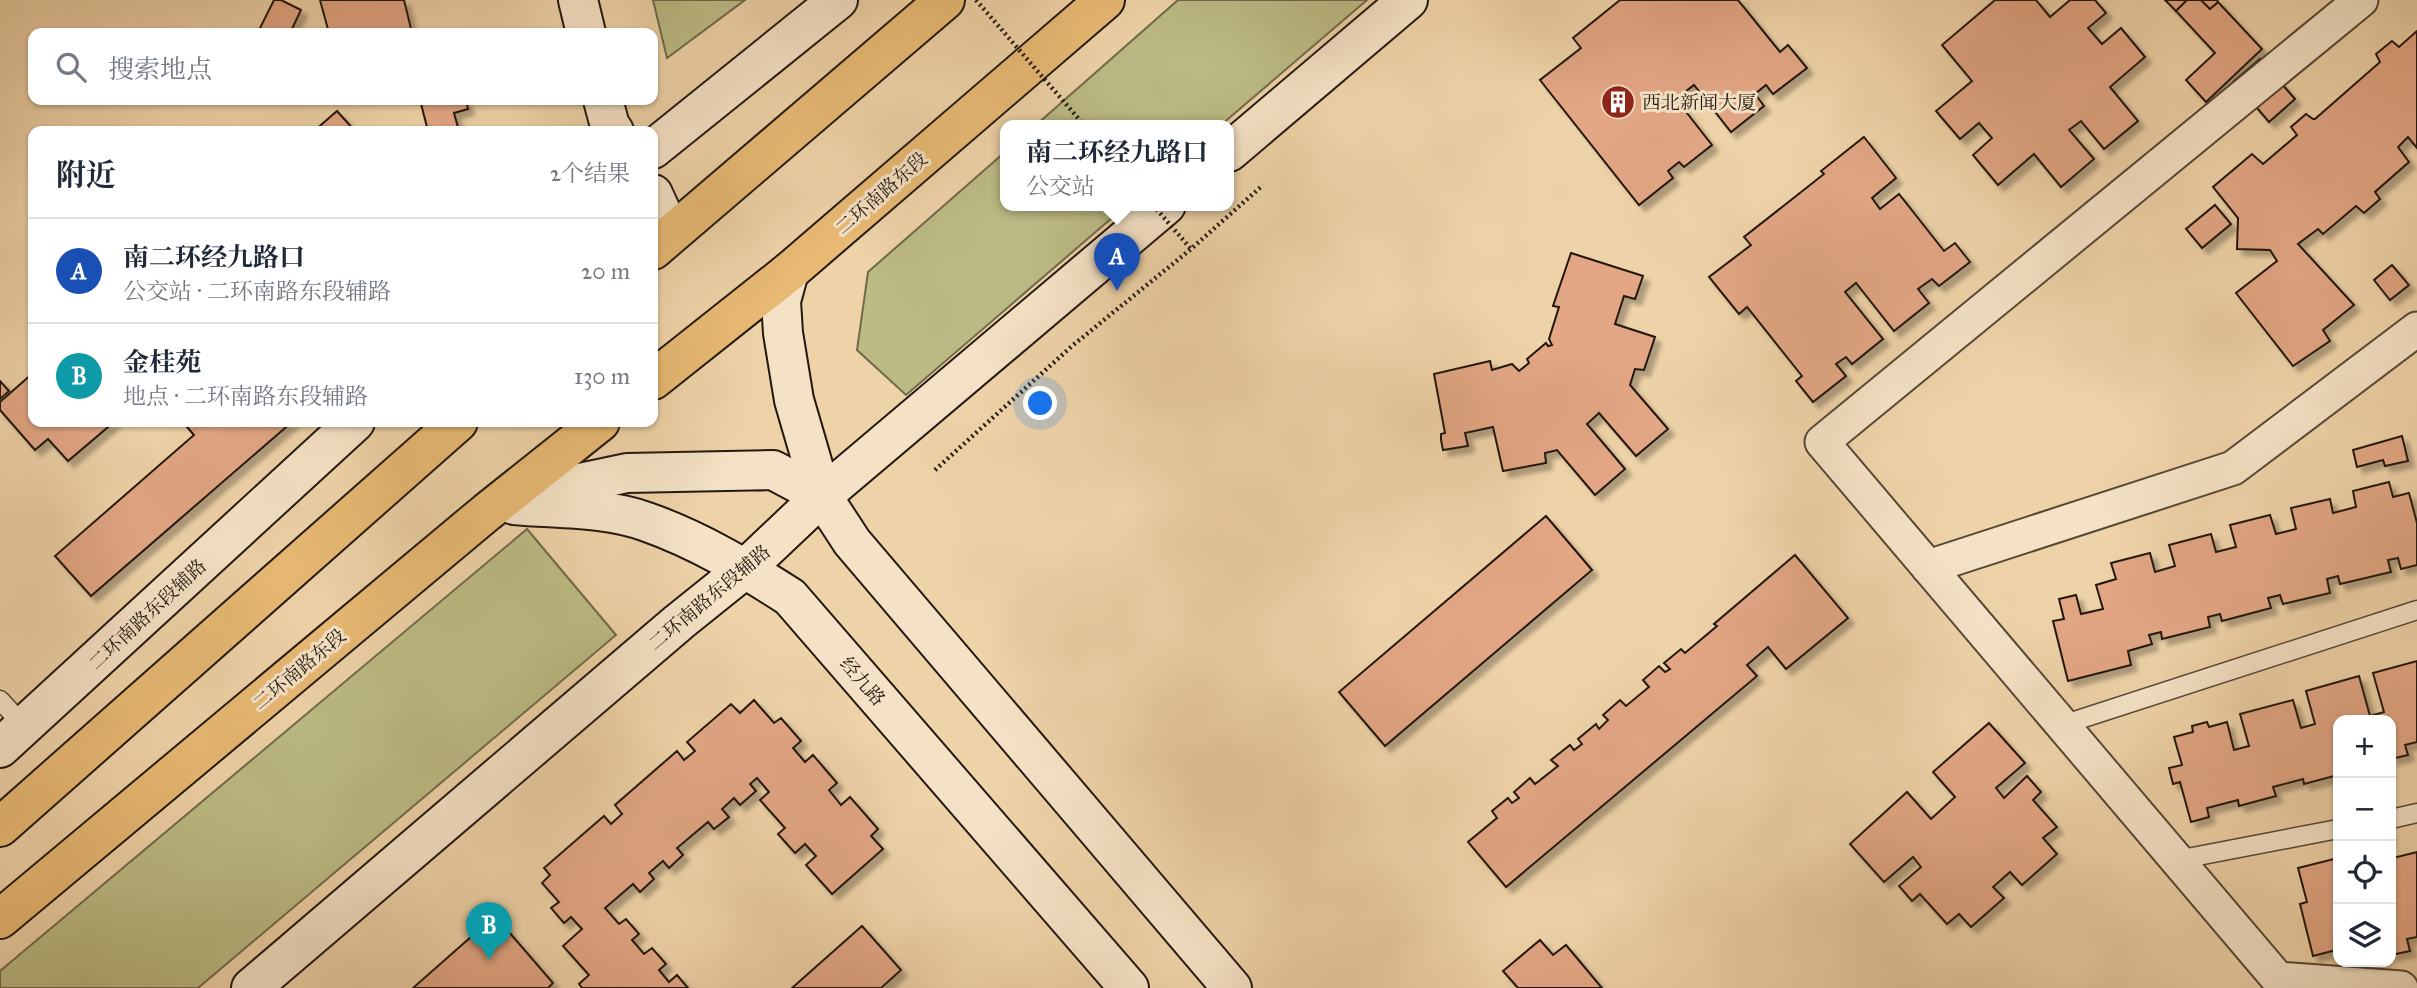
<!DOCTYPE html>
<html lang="zh">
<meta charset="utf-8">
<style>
:root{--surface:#fff;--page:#f2f2f3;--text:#1f2937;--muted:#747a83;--line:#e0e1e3;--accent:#8f2418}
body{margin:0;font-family:"IM FELL Great Primer","Noto Serif SC",serif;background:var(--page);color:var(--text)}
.controls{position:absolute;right:21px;bottom:21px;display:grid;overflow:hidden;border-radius:14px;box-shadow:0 2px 5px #0004}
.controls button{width:63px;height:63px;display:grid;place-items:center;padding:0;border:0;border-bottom:2px solid var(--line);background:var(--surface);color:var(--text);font:35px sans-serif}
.you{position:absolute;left:1041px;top:404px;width:24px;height:24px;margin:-18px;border:5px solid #fff;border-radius:50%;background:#1a73e8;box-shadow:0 0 0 10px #1a73e833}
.badge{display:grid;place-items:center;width:46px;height:46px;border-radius:50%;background:var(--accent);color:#fff;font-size:23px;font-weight:700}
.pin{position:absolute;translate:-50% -58px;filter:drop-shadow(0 2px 4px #0008)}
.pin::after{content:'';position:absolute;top:37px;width:24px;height:21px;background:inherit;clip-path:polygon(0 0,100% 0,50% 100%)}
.popup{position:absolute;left:1000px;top:120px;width:234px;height:91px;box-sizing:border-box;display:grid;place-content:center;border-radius:14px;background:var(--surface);filter:drop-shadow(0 2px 5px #0005);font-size:23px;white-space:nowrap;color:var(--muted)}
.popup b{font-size:26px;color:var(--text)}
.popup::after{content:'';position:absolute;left:50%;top:100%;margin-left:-14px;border:14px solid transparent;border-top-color:var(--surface)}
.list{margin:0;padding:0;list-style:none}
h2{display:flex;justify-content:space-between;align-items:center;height:91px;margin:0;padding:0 28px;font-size:30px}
h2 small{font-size:23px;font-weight:400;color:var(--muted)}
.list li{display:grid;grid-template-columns:46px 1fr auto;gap:21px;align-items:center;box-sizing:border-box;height:105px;padding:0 28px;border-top:2px solid var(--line)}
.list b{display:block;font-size:26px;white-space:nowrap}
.list p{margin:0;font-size:23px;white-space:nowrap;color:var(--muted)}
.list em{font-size:23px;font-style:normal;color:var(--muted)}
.icon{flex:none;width:38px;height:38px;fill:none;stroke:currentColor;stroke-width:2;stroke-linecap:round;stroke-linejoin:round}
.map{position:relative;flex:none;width:2417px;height:988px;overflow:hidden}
.search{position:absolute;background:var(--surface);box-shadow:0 2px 5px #0004;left:28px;top:28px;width:630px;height:77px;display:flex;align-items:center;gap:18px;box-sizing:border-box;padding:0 24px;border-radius:14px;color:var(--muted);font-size:26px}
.panel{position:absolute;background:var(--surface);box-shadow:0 2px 5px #0004;left:28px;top:126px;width:630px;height:301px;border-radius:14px}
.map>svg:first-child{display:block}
.green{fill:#bcbb85;stroke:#6f6a4a;stroke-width:2}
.building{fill:#e2a684;stroke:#221810;stroke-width:2;filter:url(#shadow)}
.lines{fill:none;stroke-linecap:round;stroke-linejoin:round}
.lane-casing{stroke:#554736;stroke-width:21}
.street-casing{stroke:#554736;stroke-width:37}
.secondary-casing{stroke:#221810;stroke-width:42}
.highway-casing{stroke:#221810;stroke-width:42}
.path{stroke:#221810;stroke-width:4.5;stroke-dasharray:2 3.5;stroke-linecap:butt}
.lane{stroke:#f5e2c6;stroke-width:18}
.street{stroke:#f5e2c6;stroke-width:33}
.secondary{stroke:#f5e2c6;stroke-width:38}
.highway{stroke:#e8ba74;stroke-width:38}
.path-bridge{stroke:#221810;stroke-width:4.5;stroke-dasharray:2 3.5;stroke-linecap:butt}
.labels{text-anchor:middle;stroke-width:6;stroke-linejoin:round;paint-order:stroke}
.poi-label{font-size:19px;fill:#221810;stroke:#f5e2c6;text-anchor:start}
.street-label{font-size:19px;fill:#221810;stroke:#f5e2c6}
</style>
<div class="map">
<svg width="2417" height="988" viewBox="0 0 2417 988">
<defs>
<filter id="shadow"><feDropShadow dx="6" dy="6" stdDeviation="2" flood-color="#0004"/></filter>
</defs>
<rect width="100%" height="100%" fill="#efd3a8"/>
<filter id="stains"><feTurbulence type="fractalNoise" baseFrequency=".00286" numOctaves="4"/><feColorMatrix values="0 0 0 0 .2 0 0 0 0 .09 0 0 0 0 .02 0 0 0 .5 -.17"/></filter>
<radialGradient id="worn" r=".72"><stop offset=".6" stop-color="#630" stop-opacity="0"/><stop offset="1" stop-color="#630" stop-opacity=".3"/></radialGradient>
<g class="green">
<polygon points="653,0 745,0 667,58"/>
<polygon points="1178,0 1367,0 1221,125 1036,125"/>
<polygon points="1005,152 1005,205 1127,205 906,395 857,350 868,272"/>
<polygon points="527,529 616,635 198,988 0,988 0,971"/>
</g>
<g class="building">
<polygon points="274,0 281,0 301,10 290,33 270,33 260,28"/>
<polygon points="320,0 404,0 412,33 329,33"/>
<polygon points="1620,0 1738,0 1780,52 1788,45 1807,68 1773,94 1766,85 1755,94 1764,106 1731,132 1694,85 1676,99 1712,145 1684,167 1679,162 1668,171 1673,178 1639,205 1540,80 1581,48 1573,38"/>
<polygon points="1995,0 2036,0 2050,17 2070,0 2095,0 2106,13 2088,28 2102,44 2121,28 2145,57 2110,87 2138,121 2104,149 2081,121 2069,130 2094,159 2061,187 2034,154 1998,185 1973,155 1992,138 1979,123 1960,139 1936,111 1972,81 1942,45"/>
<polygon points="2165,0 2187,0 2176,11"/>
<polygon points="2187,0 2201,0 2210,9 2218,2 2262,49 2206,102 2186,80 2215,53 2176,11"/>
<polygon points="2201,0 2217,0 2218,2 2210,9"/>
<polygon points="2417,31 2417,148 2408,137 2398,147 2409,162 2375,192 2380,199 2364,213 2356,206 2323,234 2318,229 2298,244 2354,305 2323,330 2330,341 2293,366 2236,293 2277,261 2270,250 2237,249 2238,218 2213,187 2252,154 2263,164 2297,135 2291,127 2306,114 2313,119 2315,119 2380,62 2376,54 2392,41 2399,47"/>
<polygon points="2260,59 2295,99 2269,122 2234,81"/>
<polygon points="420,100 466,100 468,109 454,113 459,131 428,131"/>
<polygon points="337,111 355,131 314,131"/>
<polygon points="1864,137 1896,178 1872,198 1880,209 1899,194 1944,251 1955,243 1970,262 1939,286 1932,279 1918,289 1929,303 1894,331 1856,283 1845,292 1883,339 1852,364 1846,357 1836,364 1846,376 1813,402 1796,381 1802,376 1747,307 1739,314 1709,277 1751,245 1744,237 1824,174 1821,171"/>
<polygon points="2215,205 2231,224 2202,248 2186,229"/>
<polygon points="1571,253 1643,276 1635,299 1624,296 1615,324 1655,337 1644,370 1635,369 1630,385 1668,429 1636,456 1599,413 1587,424 1625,469 1595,495 1557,450 1545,453 1546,463 1503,471 1493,427 1465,433 1468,446 1443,450 1441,440 1441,434 1445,433 1434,374 1490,361 1492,370 1512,364 1519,371 1529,363 1527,359 1546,343 1548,346 1552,345 1549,339 1559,307 1553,306"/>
<polygon points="2392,265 2409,285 2390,300 2374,280"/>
<polygon points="33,373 33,422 114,422 68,461 48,439 35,450 0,410 0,402"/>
<polygon points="0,381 9,391 0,399"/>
<polygon points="193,422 202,422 205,426 210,422 292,422 91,596 55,556 194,435 187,427"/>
<polygon points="2402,436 2408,461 2385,466 2383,460 2357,467 2353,450"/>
<polygon points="2389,482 2393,497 2409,493 2417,523 2417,565 2401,569 2398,558 2388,560 2391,572 2340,584 2338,576 2327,579 2330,593 2283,604 2280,595 2268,598 2271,608 2222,621 2220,614 2208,617 2210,627 2162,639 2161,632 2149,635 2152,644 2128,651 2131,665 2068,681 2053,621 2064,619 2059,599 2076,595 2081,614 2103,609 2096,585 2116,579 2111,563 2150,553 2155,572 2175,566 2169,545 2211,534 2216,552 2236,547 2230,525 2270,515 2276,534 2296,529 2291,508 2330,499 2333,513 2356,507 2353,491"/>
<polygon points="1546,516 1592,570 1385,746 1339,692"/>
<polygon points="1795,555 1848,618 1786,669 1768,647 1747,665 1757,676 1506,887 1468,842 1497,818 1492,811 1508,798 1512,803 1519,798 1514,792 1530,778 1535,784 1558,766 1551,760 1570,745 1574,750 1582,744 1578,739 1596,724 1599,729 1608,720 1603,715 1620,700 1626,706 1649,687 1643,680 1659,666 1665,672 1670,669 1664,663 1681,649 1685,653 1717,626 1714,624"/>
<polygon points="2417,661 2417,742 2405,745 2408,755 2391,759 2391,720 2338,720 2338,775 2304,784 2303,779 2273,787 2276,796 2239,806 2238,800 2207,808 2209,817 2191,822 2180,782 2173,784 2169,768 2182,765 2174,737 2193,732 2192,726 2207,722 2209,727 2227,722 2234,750 2249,746 2240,714 2293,700 2301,728 2315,724 2306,691 2359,676 2370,716 2384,712 2373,673"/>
<polygon points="754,700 774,723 781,718 801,741 793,748 805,762 813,755 837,783 829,790 841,805 850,797 878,829 871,836 883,849 832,894 806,865 816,856 805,844 795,853 778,834 785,828 760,800 769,792 757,778 750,784 756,791 740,805 734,798 722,809 729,817 714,829 708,822 677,848 683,855 669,868 663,861 649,873 654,879 640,892 633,884 605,908 619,924 626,919 639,934 632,940 644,954 652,948 666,964 659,970 669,982 677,975 688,988 582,988 579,984 589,975 563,946 582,929 571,917 564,923 551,908 559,902 542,883 550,875 544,868 604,816 611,824 622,814 615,805 677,751 684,760 695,751 687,742 731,704 740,713"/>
<polygon points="1989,723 2025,763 1996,788 2004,798 2027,776 2041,792 2033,800 2057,827 2043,838 2057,854 2022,885 2010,872 1993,887 2004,898 1971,927 1959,914 1947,924 1920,894 1912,901 1899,886 1921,867 1913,857 1884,882 1850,844 1907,792 1931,819 1955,797 1933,772"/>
<polygon points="2417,852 2417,937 2407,939 2410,951 2391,955 2391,865 2394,864 2393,858"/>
<polygon points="2334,859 2338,860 2338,940 2334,941 2336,950 2313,956 2300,904 2307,902 2298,868"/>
<polygon points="502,924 553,983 548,988 413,988 480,929 487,937"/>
<polygon points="862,926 901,970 881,988 792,988"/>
<polygon points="1540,940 1553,955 1566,945 1602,988 1518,988 1503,971"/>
</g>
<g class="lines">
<g class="lane-casing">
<g id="lane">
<polyline points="0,700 24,726"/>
<polyline points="2062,725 2417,610"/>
<polyline points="2391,819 2417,813"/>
<polyline points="2177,860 2338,829"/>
</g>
</g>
<g class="street-casing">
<g id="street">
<polyline points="2361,0 1822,442 2278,979 2401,988"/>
<polyline points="1928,567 2233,468 2417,329"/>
</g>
</g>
<g class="secondary-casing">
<g id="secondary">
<polyline points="578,0 586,33"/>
<polyline points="603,100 610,126 614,131"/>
<polyline points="653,149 838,0"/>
<polyline points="1229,152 1408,0"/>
<polyline points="653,194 671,233"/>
<polyline points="789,272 781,301 783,333 794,400 822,496 852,542 1232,988"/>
<polyline points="527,501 570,485 627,473 773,470 822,496"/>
<path d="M514 505C558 509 606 507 647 522 698 540 745 568 790 597L1129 988"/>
<polyline points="0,748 355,422"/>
<polyline points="251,988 679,622 745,569 822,496 1166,205"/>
</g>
</g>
<g class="highway-casing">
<g id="highway">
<polyline points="653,250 945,0"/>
<polyline points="653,380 789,272 1105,0"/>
<polyline points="0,827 458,422"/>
<polyline points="0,919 487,512 600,422"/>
</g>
</g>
<polyline class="path" points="935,470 1072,346 1191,249 1263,185"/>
<use href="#lane" class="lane"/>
<use href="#street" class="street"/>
<use href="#secondary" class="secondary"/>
<use href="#highway" class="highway"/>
<g class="path-bridge">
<polyline points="976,0 1084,125"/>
<polyline points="1153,205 1191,249"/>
</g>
</g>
<defs>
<g id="building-disc" transform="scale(1.75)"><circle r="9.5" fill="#8f2418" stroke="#f5e2c6"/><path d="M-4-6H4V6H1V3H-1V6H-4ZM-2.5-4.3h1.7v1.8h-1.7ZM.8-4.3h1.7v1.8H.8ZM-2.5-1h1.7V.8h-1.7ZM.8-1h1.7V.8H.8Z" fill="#fff"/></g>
</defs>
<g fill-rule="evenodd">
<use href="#building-disc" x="1618" y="102"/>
</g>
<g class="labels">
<g class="poi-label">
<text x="1642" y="109">西北新闻大厦</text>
</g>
<g class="street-label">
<text transform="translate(881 193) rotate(-41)" y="7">二环南路东段</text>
<text transform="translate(709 597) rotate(-40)" y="7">二环南路东段辅路</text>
<text transform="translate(147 614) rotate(-43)" y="7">二环南路东段辅路</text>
<text transform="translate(299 669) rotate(-40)" y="7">二环南路东段</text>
<text transform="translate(863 681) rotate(49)" y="7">经九路</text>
</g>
</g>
<rect width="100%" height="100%" filter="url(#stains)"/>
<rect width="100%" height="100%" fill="url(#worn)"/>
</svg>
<div class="controls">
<button>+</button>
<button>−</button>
<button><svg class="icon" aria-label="locate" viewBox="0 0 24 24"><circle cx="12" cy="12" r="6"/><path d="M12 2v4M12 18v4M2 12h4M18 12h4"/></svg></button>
<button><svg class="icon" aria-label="layers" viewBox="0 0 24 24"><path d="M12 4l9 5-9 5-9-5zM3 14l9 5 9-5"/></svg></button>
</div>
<div class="you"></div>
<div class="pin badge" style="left:1117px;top:291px;background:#1a4fb4">A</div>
<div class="popup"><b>南二环经九路口</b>公交站</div>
<div class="pin badge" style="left:489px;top:960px;background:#0f9aa8">B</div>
<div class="search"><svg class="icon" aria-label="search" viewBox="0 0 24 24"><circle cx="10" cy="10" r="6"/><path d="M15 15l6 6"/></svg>搜索地点</div>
<section class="panel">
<h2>附近<small>2个结果</small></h2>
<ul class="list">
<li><span class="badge" style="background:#1a4fb4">A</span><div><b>南二环经九路口</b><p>公交站 · 二环南路东段辅路</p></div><em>20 m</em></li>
<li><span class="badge" style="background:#0f9aa8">B</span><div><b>金桂苑</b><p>地点 · 二环南路东段辅路</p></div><em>130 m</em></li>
</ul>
</section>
</div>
